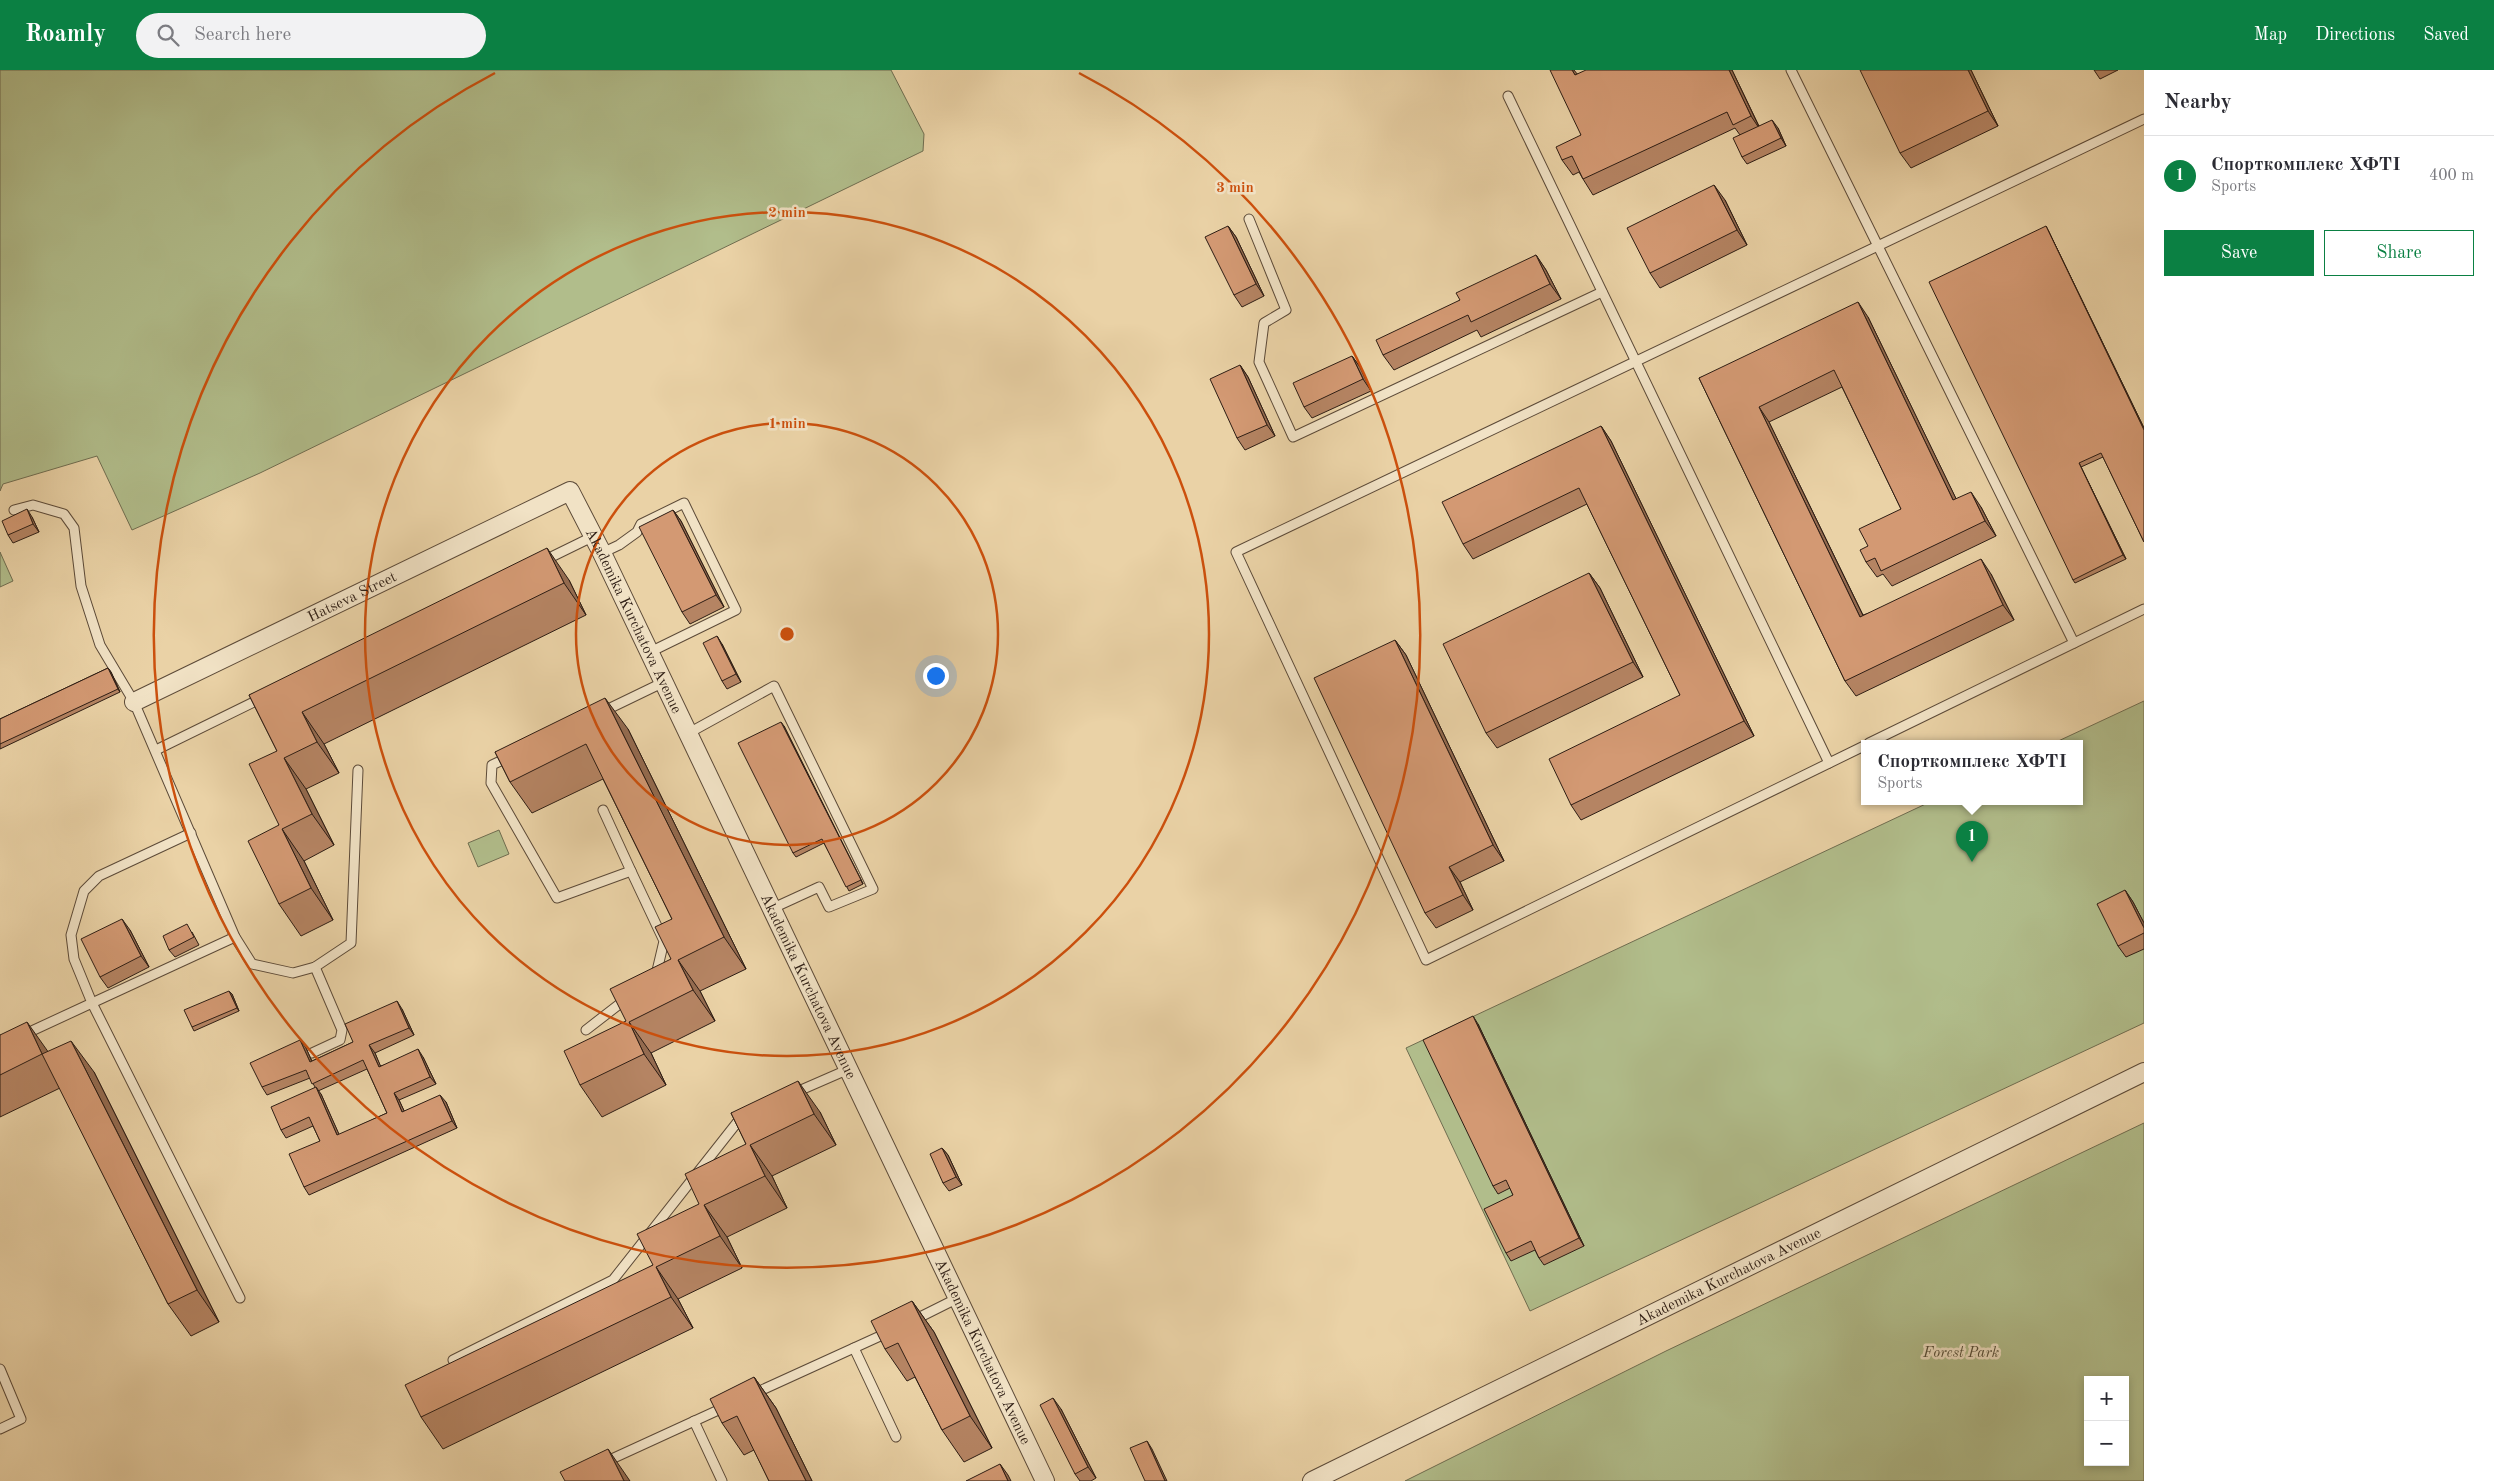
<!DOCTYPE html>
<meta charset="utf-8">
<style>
:root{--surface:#fff;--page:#f2f2f3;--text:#2b2b33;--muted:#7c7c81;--line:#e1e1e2;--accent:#0b8043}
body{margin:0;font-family:"Old Standard TT",serif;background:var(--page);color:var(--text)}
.controls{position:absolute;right:15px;bottom:15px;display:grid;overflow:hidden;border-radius:0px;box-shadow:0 2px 8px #0003}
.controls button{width:45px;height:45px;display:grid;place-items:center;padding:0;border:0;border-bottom:1px solid var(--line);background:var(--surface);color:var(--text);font:25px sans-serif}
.you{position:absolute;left:935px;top:605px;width:18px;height:18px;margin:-12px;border:4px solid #fff;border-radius:50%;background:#1a73e8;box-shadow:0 0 0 8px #1a73e833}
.badge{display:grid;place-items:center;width:32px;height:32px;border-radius:50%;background:var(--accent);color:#fff;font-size:16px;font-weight:700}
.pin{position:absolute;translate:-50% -41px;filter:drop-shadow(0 1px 2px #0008)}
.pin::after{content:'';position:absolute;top:26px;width:18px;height:15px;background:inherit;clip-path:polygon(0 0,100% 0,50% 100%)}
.popup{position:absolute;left:1861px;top:670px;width:222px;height:65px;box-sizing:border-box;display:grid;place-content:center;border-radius:0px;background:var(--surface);filter:drop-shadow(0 1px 4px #0005);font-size:16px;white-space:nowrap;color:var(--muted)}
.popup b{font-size:19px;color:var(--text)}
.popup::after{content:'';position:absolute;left:50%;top:100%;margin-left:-10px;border:10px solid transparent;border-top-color:var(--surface)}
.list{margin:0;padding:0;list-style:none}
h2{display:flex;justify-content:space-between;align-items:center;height:65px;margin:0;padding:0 20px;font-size:21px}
h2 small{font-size:16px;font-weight:400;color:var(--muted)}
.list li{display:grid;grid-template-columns:32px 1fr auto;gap:15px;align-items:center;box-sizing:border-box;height:80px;padding:0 20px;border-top:1px solid var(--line)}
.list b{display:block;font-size:19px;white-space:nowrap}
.list p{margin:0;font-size:16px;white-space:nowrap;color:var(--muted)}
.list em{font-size:16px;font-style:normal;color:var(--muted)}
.actions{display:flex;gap:10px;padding:15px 20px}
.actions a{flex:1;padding:11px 0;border:1px solid var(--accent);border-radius:0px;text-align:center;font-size:18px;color:var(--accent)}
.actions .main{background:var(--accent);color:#fff}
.icon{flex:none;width:28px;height:28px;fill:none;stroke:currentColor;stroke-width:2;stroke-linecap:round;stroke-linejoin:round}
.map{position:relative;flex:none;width:2144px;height:1411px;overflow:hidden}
header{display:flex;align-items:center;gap:30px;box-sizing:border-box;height:70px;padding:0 25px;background:var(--accent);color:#fff}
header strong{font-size:24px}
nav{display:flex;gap:28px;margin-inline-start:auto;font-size:18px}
.search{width:350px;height:45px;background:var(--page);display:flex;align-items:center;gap:12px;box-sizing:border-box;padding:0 18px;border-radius:28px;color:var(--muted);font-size:19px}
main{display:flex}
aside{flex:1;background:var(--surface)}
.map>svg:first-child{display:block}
.green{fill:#b1bd8b;stroke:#6f6d50;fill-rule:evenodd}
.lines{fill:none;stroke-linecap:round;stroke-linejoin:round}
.lane-casing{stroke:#5c4a38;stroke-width:11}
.street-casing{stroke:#5c4a38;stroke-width:20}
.lane{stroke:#f1e2c5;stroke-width:9}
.street{stroke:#f1e2c5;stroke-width:18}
.wall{fill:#b58463;stroke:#2d1d14;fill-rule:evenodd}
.shaded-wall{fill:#946b50;stroke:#2d1d14}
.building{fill:#d39973;stroke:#2d1d14}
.ring{fill:none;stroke:#cc500d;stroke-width:2.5}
.labels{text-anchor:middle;stroke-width:5;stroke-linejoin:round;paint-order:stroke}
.street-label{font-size:15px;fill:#2d1d14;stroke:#f1e2c5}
.park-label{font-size:15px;font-style:italic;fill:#554d38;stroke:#f1e2c5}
.centre{fill:#cc500d;stroke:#f1e2c5;stroke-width:2.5}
.ring-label{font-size:15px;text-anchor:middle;font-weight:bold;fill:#cc500d;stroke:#f1e2c5;stroke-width:5;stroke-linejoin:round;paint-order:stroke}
</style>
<header>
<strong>Roamly</strong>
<div class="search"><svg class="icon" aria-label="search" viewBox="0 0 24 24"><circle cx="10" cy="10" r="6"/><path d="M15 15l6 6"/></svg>Search here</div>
<nav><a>Map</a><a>Directions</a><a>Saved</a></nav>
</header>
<main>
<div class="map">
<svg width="2144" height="1411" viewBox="0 0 2144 1411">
<rect width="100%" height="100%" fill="#ead2a6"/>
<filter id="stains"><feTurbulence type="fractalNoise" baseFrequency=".004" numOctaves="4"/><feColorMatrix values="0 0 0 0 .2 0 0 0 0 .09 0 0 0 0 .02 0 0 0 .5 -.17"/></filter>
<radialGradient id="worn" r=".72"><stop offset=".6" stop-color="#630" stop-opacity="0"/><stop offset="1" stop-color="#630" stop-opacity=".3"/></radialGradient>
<g class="green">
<polygon points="0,0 891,0 924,64 923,81 260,403 132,460 97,386 3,414 0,421"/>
<polygon points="0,482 13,511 0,517"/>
<polygon points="2144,631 2144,953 1530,1241 1406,978 1932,731 2080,731 2080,673 2054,673"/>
<polygon points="499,760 509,784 478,797 468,773"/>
<path d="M2144 1053V1411H1405L1666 1281ZM2088 1310H2125V1392H2088Z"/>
</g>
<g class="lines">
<g class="lane-casing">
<g id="lane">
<polyline points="1791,0 2074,573"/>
<polyline points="1508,26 1829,693"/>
<polyline points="1249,149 1286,240 1264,253 1259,292 1293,367 1602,222"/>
<polyline points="14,440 33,435 64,444 74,458 81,516 100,575 134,632 235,867 252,894 293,903 315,897 351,873 358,700"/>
<polyline points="602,483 619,475 637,462 641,454 684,433 736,540 648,583"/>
<polyline points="543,491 592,467"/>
<polyline points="602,642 662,613"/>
<polyline points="687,664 774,616 873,819 829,837 819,817 771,839"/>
<polyline points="1869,673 2144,539"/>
<polyline points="1864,676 1426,890 1236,482 2144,49"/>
<polyline points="156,680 262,628"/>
<polyline points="509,687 492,695 491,713 557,828 631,801 603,740"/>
<polyline points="631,801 664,871 656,905"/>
<polyline points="235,867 92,933 240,1228"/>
<polyline points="586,960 626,929"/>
<polyline points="23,965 92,933 74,889 71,865 84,821 99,806 191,763"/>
<polyline points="312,983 340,970 342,960 315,897"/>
<polyline points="794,1023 849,999"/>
<polyline points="912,1251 958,1228"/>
<polyline points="854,1278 896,1367"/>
<polyline points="453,1290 613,1210 743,1045"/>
<polyline points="0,1299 21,1349 0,1359"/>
<polyline points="753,1324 889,1262"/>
<polyline points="694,1351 722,1411"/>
<polyline points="605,1392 725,1337"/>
</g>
</g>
<g class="street-casing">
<g id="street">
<path id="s1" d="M134 632 570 421 602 483 1045 1411"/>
<path id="s2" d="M1312 1411 2144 1002"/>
</g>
</g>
<use href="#lane" class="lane"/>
<use href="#street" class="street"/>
</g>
<g class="wall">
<polygon points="1732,0 1759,56 1778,58 1786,76 1747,94 1742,87 1740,65 1735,58 1593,125 1583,109 1579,102 1573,105 1562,90 1581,65 1577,4"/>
<polygon points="1971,0 1998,56 1911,98 1900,83"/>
<polygon points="2094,0 2118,0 2100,9"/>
<polygon points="1725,130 1747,175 1660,218 1650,203"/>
<polygon points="1228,156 1236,167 1264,226 1242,237 1234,225"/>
<polygon points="2048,160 2144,358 2144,472 2103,387 2081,397 2126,489 2075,513 2073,510"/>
<polygon points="1536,185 1546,200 1561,229 1481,267 1477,260 1394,300 1383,285 1460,230"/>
<polygon points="1868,247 1956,429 1981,437 1996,466 1892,516 1883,504 1877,507 1866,492 1868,476 1901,439 1842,317 1769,352 1863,545 1991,504 2014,550 1856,626 1845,611 1699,308"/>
<polygon points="1352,286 1360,297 1371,321 1312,348 1304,337"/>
<polygon points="1240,295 1248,307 1275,366 1245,380 1237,368"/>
<polygon points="1601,356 1611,371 1754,666 1581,750 1571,735 1680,625 1587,434 1473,489 1463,474"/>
<polygon points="673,440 681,451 724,537 690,554 682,542"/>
<polygon points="32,447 39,462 13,473 8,465"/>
<polygon points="1589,503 1600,518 1643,607 1497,678 1486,663"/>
<polygon points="569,510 586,545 324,674 339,703 306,719 334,775 304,791 333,850 301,866 279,834 279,755 277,681 249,625"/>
<polygon points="1395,570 1406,585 1504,791 1460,812 1473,840 1436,858 1425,843"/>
<polygon points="722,574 741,612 727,619 722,611"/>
<polygon points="108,598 111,602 120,622 0,679 0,649"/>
<polygon points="784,656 863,814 849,821 824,773 796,787 793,783"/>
<polygon points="628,659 746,899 700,921 715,951 651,983 666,1015 602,1047 580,1015 671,889 672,849 603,709 532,743 510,712 495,682"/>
<polygon points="2125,820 2133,832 2144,853 2144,879 2126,887 2118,876"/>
<polygon points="130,860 149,897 108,918 100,907"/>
<polygon points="192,862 199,875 175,887 169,880"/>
<polygon points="232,924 239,941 194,961 192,957"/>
<path d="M402 939 414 965 375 983 380 996 423 987 436 1014 399 1030 404 1041 446 1032 457 1058 309 1125 304 1117 320 1071 313 1056 286 1068 281 1060 315 1017 310 1008 267 1025 262 1017 306 978 312 991 353 972ZM367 999 387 1043 339 1065 321 1024 318 1021Z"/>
<polygon points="1478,954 1584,1176 1544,1195 1539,1188 1535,1180 1511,1191 1506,1183 1513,1125 1510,1118 1498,1124 1493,1116"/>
<polygon points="0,965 48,982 94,1002 219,1252 191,1266 168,1234 60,1018 0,1047"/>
<polygon points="820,1042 836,1075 772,1106 787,1138 727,1167 742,1198 678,1229 693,1258 443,1379 421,1347 653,1195 746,1074 731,1043"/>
<polygon points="942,1078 948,1085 962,1115 949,1121 943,1113"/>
<polygon points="912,1231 934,1262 992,1378 964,1392 942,1360 915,1307 907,1311 885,1279"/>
<polygon points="754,1307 776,1338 812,1411 769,1411 754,1380 744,1385 722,1353"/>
<polygon points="1061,1339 1096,1408 1091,1411 1080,1411 1075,1404"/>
</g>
<g class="shaded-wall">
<polygon points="1572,0 1574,0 1578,5 1575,5"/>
<polygon points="1729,0 1732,0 1761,61 1751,46"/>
<polygon points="1968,0 1971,0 1998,56 1988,41"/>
<polygon points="1772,50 1778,58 1786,76 1781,68"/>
<polygon points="1714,115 1725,130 1747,175 1737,160"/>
<polygon points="1228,156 1236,167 1264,226 1256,214"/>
<polygon points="2046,156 2048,160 2144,358 2144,360"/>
<polygon points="1536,185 1546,200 1561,229 1550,214"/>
<polygon points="1858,232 1868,247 1964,445 1953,430"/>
<polygon points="1352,286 1360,297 1371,321 1363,309"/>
<polygon points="1240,295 1248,307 1275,366 1267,355"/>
<polygon points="1759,337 1769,352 1871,562 1860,547"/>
<polygon points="1601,356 1611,371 1754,666 1744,651"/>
<polygon points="2079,393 2081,397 2126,489 2123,485"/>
<polygon points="1971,422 1981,437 1996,466 1985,451"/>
<polygon points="27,439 32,447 39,462 33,454"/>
<polygon points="673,440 681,451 724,537 716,525"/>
<polygon points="547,478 569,510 586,545 564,513"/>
<polygon points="1981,489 1991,504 2014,550 2003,535"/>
<polygon points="1589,503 1600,518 1643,607 1633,592"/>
<polygon points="717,566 722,574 741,612 736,604"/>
<polygon points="1395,570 1406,585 1504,791 1493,775"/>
<polygon points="108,598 111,602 120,622 118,619"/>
<polygon points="605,628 628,659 746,899 724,867"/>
<polygon points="302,642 324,674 339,703 317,672"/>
<polygon points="781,652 784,656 863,814 861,810"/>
<polygon points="284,688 306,719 334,775 312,744"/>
<polygon points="282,759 304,791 333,850 311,818"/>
<polygon points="1449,797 1460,812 1473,840 1463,825"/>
<polygon points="2125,820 2133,832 2144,853 2144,858"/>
<polygon points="122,849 130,860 149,897 141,886"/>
<polygon points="678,890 700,921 715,951 693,920"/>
<polygon points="229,921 232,924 239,941 237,938"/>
<polygon points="397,931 402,939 414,965 409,958"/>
<polygon points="1473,946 1478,954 1584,1176 1579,1168"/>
<polygon points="27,952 49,983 42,984"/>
<polygon points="629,952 651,983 666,1015 644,984"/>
<polygon points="300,970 306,978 315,999 310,992"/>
<polygon points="71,971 94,1002 219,1252 197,1220"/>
<polygon points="369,975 375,983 384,1004 379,997"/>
<polygon points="418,979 423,987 436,1014 430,1007"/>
<polygon points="798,1011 820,1042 836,1075 814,1044"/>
<polygon points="316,1017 321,1024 343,1073 337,1065"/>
<polygon points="394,1023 399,1030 408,1049 402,1042"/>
<polygon points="440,1025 446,1032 457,1058 452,1051"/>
<polygon points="750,1075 772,1106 787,1138 765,1106"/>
<polygon points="942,1078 948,1085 962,1115 956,1107"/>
<polygon points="704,1135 727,1167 742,1198 720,1166"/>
<polygon points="656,1197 678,1229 693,1258 671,1227"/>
<polygon points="912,1231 934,1262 992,1378 970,1346"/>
<polygon points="754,1307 776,1338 812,1411 806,1411"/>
<polygon points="1053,1328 1061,1339 1096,1408 1088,1397"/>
<polygon points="1147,1371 1152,1379 1167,1411 1165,1411"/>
<polygon points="608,1379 630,1411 624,1411"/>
<polygon points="1000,1394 1008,1405 1011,1411 1008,1411"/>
</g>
<g class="building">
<polygon points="1550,0 1572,0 1575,5 1586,0 1729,0 1751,46 1733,55 1727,42 1583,109 1572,86 1562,90 1556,77 1581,65"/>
<polygon points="1860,0 1968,0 1988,41 1900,83"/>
<polygon points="1772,50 1781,68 1742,87 1733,68"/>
<polygon points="1714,115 1737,160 1650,203 1627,158"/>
<polygon points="1228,156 1256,214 1234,225 1205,167"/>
<polygon points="2046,156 2144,360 2144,472 2101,383 2079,393 2123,485 2073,510 1929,212"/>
<polygon points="1536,185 1550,214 1471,252 1468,245 1383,285 1376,270 1460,230 1456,223"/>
<polygon points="1858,232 1953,430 1971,422 1985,451 1881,501 1875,488 1866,492 1860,480 1868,476 1859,459 1901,439 1834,300 1759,337 1860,547 1981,489 2003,535 1845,611 1699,308"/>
<polygon points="1352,286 1363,309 1304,337 1293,313"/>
<polygon points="1240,295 1267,355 1237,368 1210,309"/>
<polygon points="1601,356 1744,651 1571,735 1549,689 1680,625 1579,418 1463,474 1442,432"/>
<polygon points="27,439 33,454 8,465 2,451"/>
<polygon points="673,440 716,525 682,542 639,457"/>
<polygon points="547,478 564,513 302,642 317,672 284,688 312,744 282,759 311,818 279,834 248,771 279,755 249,694 277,681 249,625"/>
<polygon points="1589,503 1633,592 1486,663 1443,574"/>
<polygon points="717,566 736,604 722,611 703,573"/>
<polygon points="1395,570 1493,775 1449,797 1463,825 1425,843 1314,608"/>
<polygon points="108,598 118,619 0,674 0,649"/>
<polygon points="605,628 724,867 678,890 693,920 629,952 644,984 580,1015 564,981 626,951 610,919 671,889 655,857 672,849 586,674 510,712 495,682"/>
<polygon points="781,652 861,810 846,817 822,769 793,783 738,673"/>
<polygon points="2125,820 2144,858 2144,863 2118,876 2097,834"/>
<polygon points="122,849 141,886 100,907 81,869"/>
<polygon points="187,854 194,867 169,880 163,866"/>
<polygon points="229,921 237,938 192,957 184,940"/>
<polygon points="397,931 409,958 369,975 379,997 418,979 430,1007 394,1023 402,1042 440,1025 452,1051 304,1117 289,1084 320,1071 309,1047 281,1060 271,1037 316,1017 337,1065 387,1043 363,990 312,1014 306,1000 262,1017 250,993 300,970 310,992 353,972 345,954"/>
<polygon points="1473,946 1579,1168 1539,1188 1531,1171 1506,1183 1484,1139 1513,1125 1506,1110 1493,1116 1423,970"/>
<polygon points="27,952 42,984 0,1005 0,965"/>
<polygon points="71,971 197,1220 168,1234 42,984"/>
<polygon points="798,1011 814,1044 750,1075 765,1106 704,1135 720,1166 656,1197 671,1227 421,1347 405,1315 653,1195 637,1164 699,1134 685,1104 746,1074 731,1043"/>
<polygon points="942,1078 956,1107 943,1113 930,1084"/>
<polygon points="912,1231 970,1346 942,1360 898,1273 885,1279 871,1251"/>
<polygon points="754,1307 806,1411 769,1411 737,1346 722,1353 710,1329"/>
<polygon points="1053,1328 1088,1397 1075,1404 1040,1335"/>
<polygon points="1147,1371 1165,1411 1145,1411 1130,1378"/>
<polygon points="608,1379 624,1411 565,1411 560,1402"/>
<polygon points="1000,1394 1008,1411 966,1411"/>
</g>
<g class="ring">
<circle cx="787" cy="564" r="211"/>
<circle cx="787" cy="564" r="422"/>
<path d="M1079 3A633 633 0 1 1 495 3"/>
</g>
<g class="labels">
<g class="street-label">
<text dy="5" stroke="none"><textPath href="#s1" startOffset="242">Hatseva Street</textPath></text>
<text dy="5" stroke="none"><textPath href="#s1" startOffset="629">Akademika Kurchatova Avenue</textPath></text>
<text dy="5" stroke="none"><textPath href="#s1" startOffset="1034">Akademika Kurchatova Avenue</textPath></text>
<text dy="5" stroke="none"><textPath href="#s2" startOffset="464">Akademika Kurchatova Avenue</textPath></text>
<text dy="5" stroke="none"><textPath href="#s1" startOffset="1439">Akademika Kurchatova Avenue</textPath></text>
</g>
<g class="park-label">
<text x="1961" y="1287">Forest Park</text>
</g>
</g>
<circle cx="787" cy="564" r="8" class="centre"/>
<g class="ring-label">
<text x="1235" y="122">3 min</text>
<text x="787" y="147">2 min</text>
<text x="787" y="358">1 min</text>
</g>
<rect width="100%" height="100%" filter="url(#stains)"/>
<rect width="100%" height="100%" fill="url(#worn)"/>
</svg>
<div class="controls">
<button>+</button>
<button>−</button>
</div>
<div class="you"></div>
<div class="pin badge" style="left:1972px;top:792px">1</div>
<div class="popup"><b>Спорткомплекс ХФТІ</b>Sports</div>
</div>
<aside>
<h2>Nearby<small></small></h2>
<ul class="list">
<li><span class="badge">1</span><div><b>Спорткомплекс ХФТІ</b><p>Sports</p></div><em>400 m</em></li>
</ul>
<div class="actions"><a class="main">Save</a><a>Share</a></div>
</aside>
</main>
